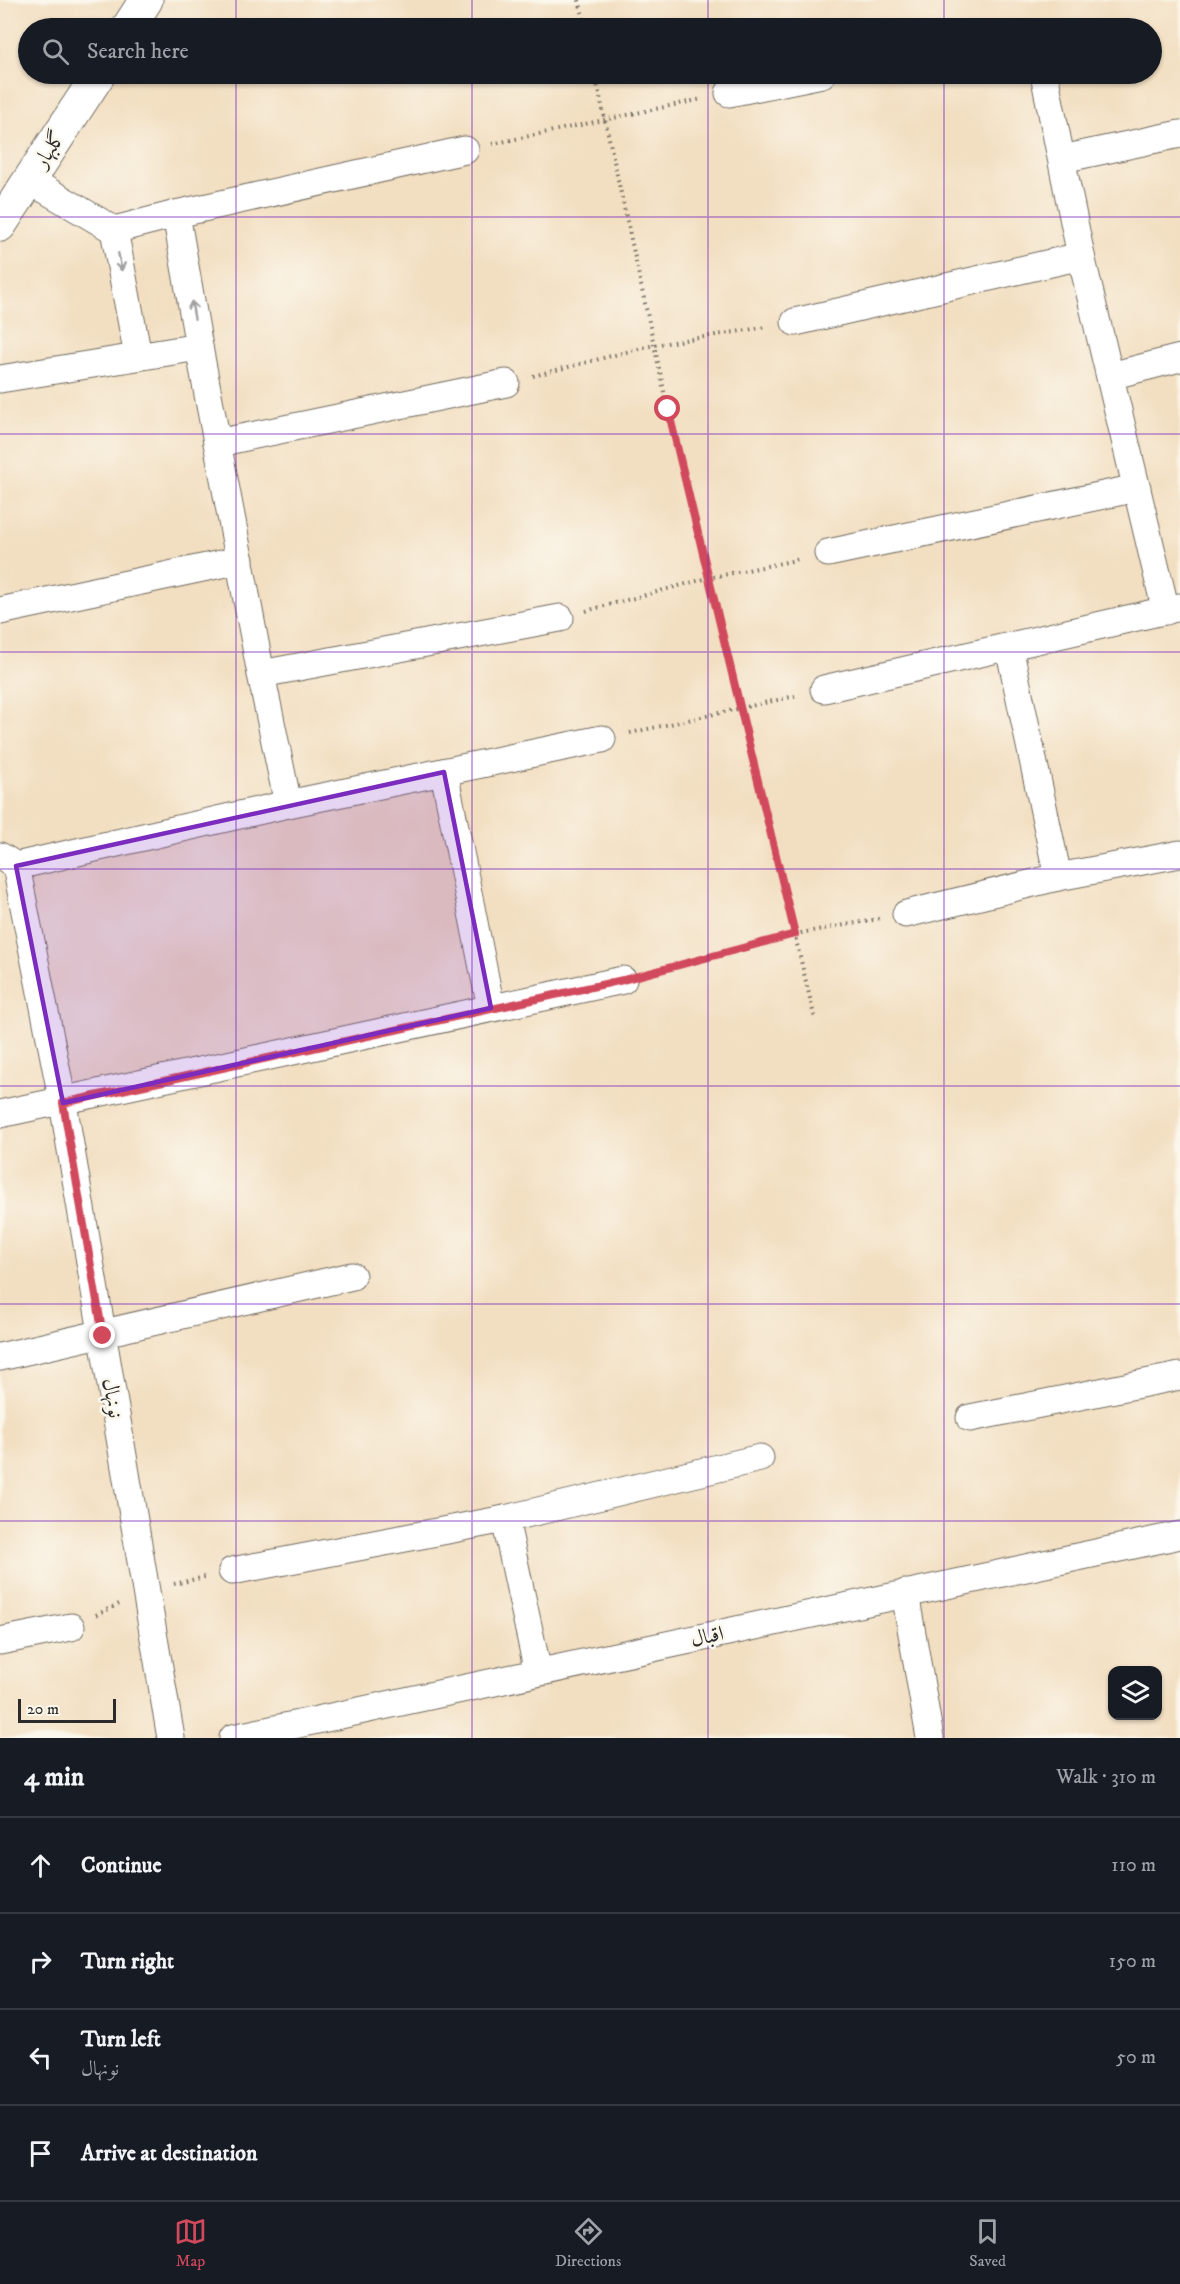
<!DOCTYPE html>
<meta charset="utf-8">
<style>
:root{--surface:#171b24;--page:#20242c;--text:#f1f3f6;--muted:#9ea1a6;--line:#363941;--accent:#d1495b}
body{margin:0;font-family:"IM FELL DW Pica",Amiri,serif;background:var(--page);color:var(--text)}
.controls{position:absolute;right:18px;bottom:18px;display:grid;overflow:hidden;border-radius:12px;box-shadow:0 2px 4px #0004}
.controls button{width:54px;height:54px;display:grid;place-items:center;padding:0;border:0;border-bottom:2px solid var(--line);background:var(--surface);color:var(--text);font:30px sans-serif}
.scale{position:absolute;left:18px;bottom:15px;width:98px;box-sizing:border-box;padding-left:6px;border:3px solid #2b2b2b;border-top:0;font-size:16px;line-height:21px;white-space:nowrap;color:#2b2b2b;-webkit-text-stroke:4px #fbf7ec;paint-order:stroke}
.stop{position:absolute;width:18px;height:18px;margin:-14px;border:4px solid #d1495b;border-radius:50%;background:#fff}
.stop.end{background:#d1495b;border-color:#fff;box-shadow:0 2px 6px #0008}
.list{margin:0;padding:0;list-style:none}
h2{display:flex;justify-content:space-between;align-items:center;height:78px;margin:0;padding:0 24px;font-size:26px}
h2 small{font-size:20px;font-weight:400;color:var(--muted)}
.list li{display:grid;grid-template-columns:39px 1fr auto;gap:18px;align-items:center;box-sizing:border-box;height:96px;padding:0 24px;border-top:2px solid var(--line)}
.list b{display:block;font-size:22px;white-space:nowrap}
.list p{margin:0;font-size:20px;white-space:nowrap;color:var(--muted)}
.list em{font-size:20px;font-style:normal;color:var(--muted)}
.icon{flex:none;width:33px;height:33px;fill:none;stroke:currentColor;stroke-width:2;stroke-linecap:round;stroke-linejoin:round}
.map{position:relative;flex:none;width:1180px;height:1738px;overflow:hidden}
.search{position:absolute;background:var(--surface);box-shadow:0 2px 4px #0004;left:18px;right:18px;top:18px;height:66px;display:flex;align-items:center;gap:15px;box-sizing:border-box;padding:0 21px;border-radius:33px;color:var(--muted);font-size:22px}
.sheet{height:462px;background:var(--surface)}
nav{display:flex;justify-content:space-around;align-items:center;box-sizing:border-box;height:84px;border-top:2px solid var(--line);background:var(--surface);font-size:16px;color:var(--muted)}
nav a{display:grid;justify-items:center;gap:3px}
nav .on{color:var(--accent)}
.map>svg:first-child{display:block}
.lines{fill:none;stroke-linecap:round;stroke-linejoin:round}
.minor-casing{stroke:#716a5f;stroke-width:29}
.tertiary-casing{stroke:#716a5f;stroke-width:35}
.path{stroke:#716a5f;stroke-width:4;stroke-dasharray:1.5 4.5;stroke-linecap:butt}
.minor{stroke:#fff;stroke-width:27}
.tertiary{stroke:#fff;stroke-width:33}
.oneway{stroke:#a0a0a0}
.route{stroke:#d1495b;stroke-width:8}
.marked{fill:#7b2cbf;fill-opacity:0.2;stroke:#7b2cbf;stroke-width:4.5;stroke-linejoin:round}
.grid{fill:none;stroke:#7b2cbf;stroke-width:1.5;stroke-opacity:0.55}
.labels{text-anchor:middle;stroke-width:5;stroke-linejoin:round;paint-order:stroke}
.street-label{font-size:21px;fill:#2b2b2b;stroke:#fbf7ec}
</style>
<div class="map">
<svg width="1180" height="1738" viewBox="0 0 1180 1738">
<rect width="100%" height="100%" fill="#fbf7ec"/>
<filter id="ink" filterUnits="userSpaceOnUse"><feTurbulence type="fractalNoise" baseFrequency=".0167" numOctaves="2"/><feDisplacementMap in="SourceGraphic" scale="12" xChannelSelector="R" yChannelSelector="G"/><feConvolveMatrix kernelMatrix="1 2 1 2 8 2 1 2 1" color-interpolation-filters="sRGB"/></filter>
<filter id="wash" filterUnits="userSpaceOnUse"><feTurbulence type="fractalNoise" baseFrequency=".008" numOctaves="4" result="noise"/><feDisplacementMap in="SourceGraphic" scale="24" xChannelSelector="R" yChannelSelector="G"/><feGaussianBlur stdDeviation="1.35" result="paint"/><feColorMatrix in="noise" values="0 0 0 0 0 0 0 0 0 0 0 0 0 0 0 0 0 1.4 0 .05"/><feComposite in="paint" operator="in"/></filter>
<g filter="url(#wash)">
<rect width="100%" height="100%" fill="#f2dec0"/>
</g>
<g filter="url(#ink)">
<g class="lines">
<g class="minor-casing">
<g id="minor">
<polyline points="1044,74 1081,256 1166,611"/>
<polyline points="729,93 822,74"/>
<polyline points="1062,159 1180,134"/>
<polyline points="29,180 114,230"/>
<polyline points="176,214 465,150"/>
<polyline points="795,322 1081,256"/>
<polyline points="1110,376 1180,358"/>
<polyline points="0,379 199,347 176,214 114,230 138,356"/>
<polyline points="217,443 506,383"/>
<polyline points="828,553 1137,488"/>
<polyline points="0,611 240,560"/>
<polyline points="1009,647 1058,877 1180,854"/>
<polyline points="261,674 560,618"/>
<polyline points="824,689 1180,607"/>
<polyline points="444,772 491,1008"/>
<polyline points="288,804 602,739"/>
<polyline points="0,856 16,866 63,1103 171,1738"/>
<polyline points="16,866 288,804 261,674 199,347"/>
<polyline points="906,914 1058,877"/>
<polyline points="0,1114 623,980"/>
<polyline points="0,1357 352,1276"/>
<polyline points="970,1418 1180,1376"/>
<polyline points="505,1519 538,1672"/>
<polyline points="232,1571 505,1519 760,1458"/>
<polyline points="905,1593 930,1738"/>
<polyline points="0,1641 71,1627"/>
<polyline points="233,1738 1180,1535"/>
</g>
</g>
<g class="tertiary-casing">
<g id="tertiary">
<polyline points="128,28 146,0"/>
<polyline points="0,225 99,74"/>
</g>
</g>
<g class="path">
<polyline points="579,0 586,28"/>
<polyline points="595,74 668,409 815,1019"/>
<polyline points="492,144 702,99"/>
<polyline points="533,376 654,345 766,327"/>
<polyline points="586,611 708,578 801,559"/>
<polyline points="630,733 795,696"/>
<polyline points="650,973 795,934 879,919"/>
<polyline points="174,1584 205,1577"/>
<polyline points="96,1615 119,1604"/>
</g>
<use href="#minor" class="minor"/>
<use href="#tertiary" class="tertiary"/>
</g>
<defs><path id="oneway-shaft" d="M-6 0H5M1.5-3L5.5 0L1.5 3" fill="none" stroke-width="1.6" stroke-linecap="round" stroke-linejoin="round" transform="scale(1.5)"/></defs>
<g class="oneway">
<use href="#oneway-shaft" transform="translate(120 262) rotate(79)"/>
<use href="#oneway-shaft" transform="translate(193 310) rotate(-100)"/>
</g>
</g>
<g class="lines" filter="url(#ink)">
<polyline class="route" points="103,1336 63,1103 623,980 795,934 668,409"/>
</g>
<path class="marked" d="M444 772 491 1008 63 1103 16 866Z"/>
<path class="grid" d="M236 0V28M472 0V28M708 0V28M944 0V28M236 74V1738M472 74V1738M708 74V1738M944 74V1738M0 217H1180M0 434H1180M0 652H1180M0 869H1180M0 1086H1180M0 1304H1180M0 1521H1180"/>
<g class="labels">
<g class="street-label">
<text transform="translate(49 149) rotate(-57)" y="7">گلبهار</text>
<text transform="translate(113 1398) rotate(80)" y="7">نونهال</text>
<text transform="translate(707 1636) rotate(-12)" y="7">اقبال</text>
</g>
</g>
</svg>
<div class="controls">
<button><svg class="icon" aria-label="layers" viewBox="0 0 24 24"><path d="M12 4l9 5-9 5-9-5zM3 14l9 5 9-5"/></svg></button>
</div>
<div class="scale">20 m</div>
<div class="stop" style="left:668px;top:409px"></div>
<div class="stop end" style="left:103px;top:1336px"></div>
<div class="search"><svg class="icon" aria-label="search" viewBox="0 0 24 24"><circle cx="10" cy="10" r="6"/><path d="M15 15l6 6"/></svg>Search here</div>
</div>
<section class="sheet">
<h2>4 min<small>Walk · 310 m</small></h2>
<ul class="list">
<li><svg class="icon" aria-label="ahead" viewBox="0 0 24 24"><path d="M12 20V5M6 11l6-6 6 6"/></svg><div><b>Continue</b></div><em>110 m</em></li>
<li><svg class="icon" aria-label="right" viewBox="0 0 24 24"><path d="M7 20v-9h11M14 6l5 5-5 5"/></svg><div><b>Turn right</b></div><em>150 m</em></li>
<li><svg class="icon" aria-label="left" viewBox="0 0 24 24"><path d="M17 20v-9H6M10 6l-5 5 5 5"/></svg><div><b>Turn left</b><p>نونهال</p></div><em>50 m</em></li>
<li><svg class="icon" aria-label="arrive" viewBox="0 0 24 24"><path d="M6 21V4h12l-3 4 3 4H6"/></svg><div><b>Arrive at destination</b></div></li>
</ul>
</section>
<nav>
<a class="on"><svg class="icon" aria-label="map" viewBox="0 0 24 24"><path d="M3 6l6-2 6 2 6-2v14l-6 2-6-2-6 2zM9 4v14M15 6v14"/></svg>Map</a>
<a><svg class="icon" aria-label="directions" viewBox="0 0 24 24"><path d="M12 3l9 9-9 9-9-9zM9 14v-3h6M13 9l2 2-2 2"/></svg>Directions</a>
<a><svg class="icon" aria-label="saved" viewBox="0 0 24 24"><path d="M7 4h10v16l-5-4-5 4z"/></svg>Saved</a>
</nav>
